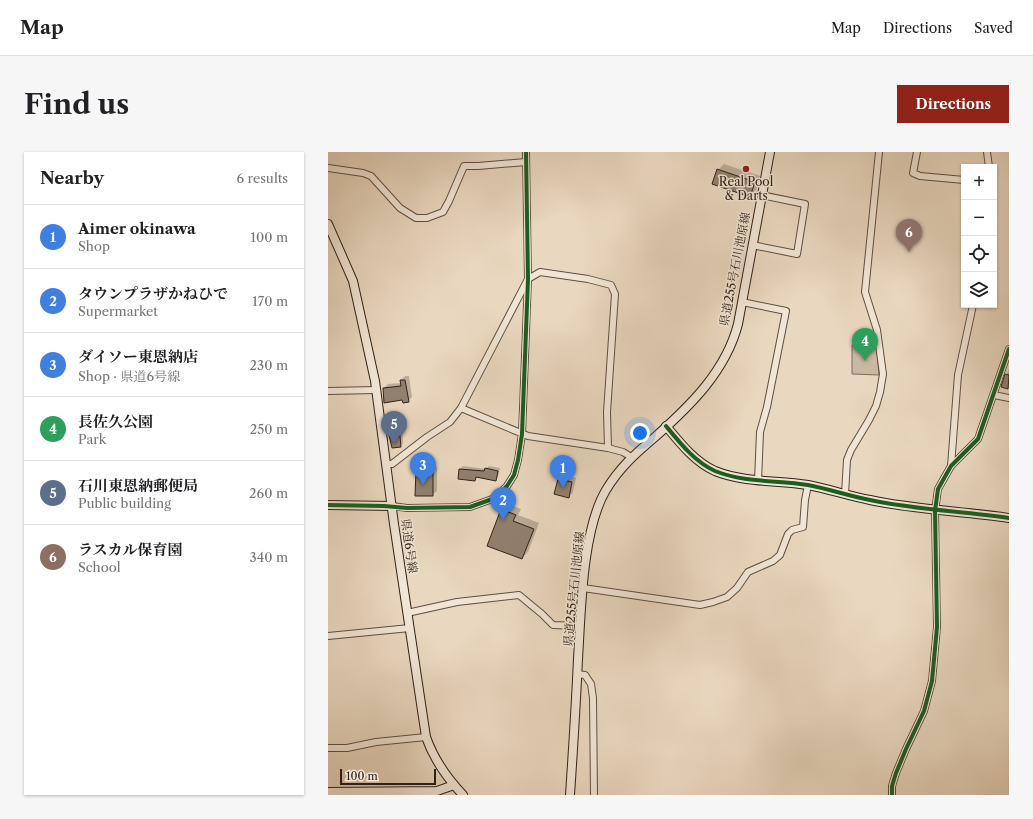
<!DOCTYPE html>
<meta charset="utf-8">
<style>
:root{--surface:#fff;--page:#f6f6f6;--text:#202124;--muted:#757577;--line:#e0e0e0;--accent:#8f2418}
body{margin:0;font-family:"Libre Caslon Text","Noto Serif JP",serif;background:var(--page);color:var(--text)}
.controls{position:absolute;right:12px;top:12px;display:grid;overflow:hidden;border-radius:0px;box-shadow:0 1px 3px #0004}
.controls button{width:36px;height:36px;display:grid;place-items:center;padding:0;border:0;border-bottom:1px solid var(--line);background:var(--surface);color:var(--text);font:20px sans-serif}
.scale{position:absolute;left:12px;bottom:10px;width:96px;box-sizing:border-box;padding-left:4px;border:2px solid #312118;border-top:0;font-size:11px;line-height:14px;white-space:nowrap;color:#312118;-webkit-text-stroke:3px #f1e5d5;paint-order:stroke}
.you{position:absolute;left:312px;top:281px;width:14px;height:14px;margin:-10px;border:3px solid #fff;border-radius:50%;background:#1a73e8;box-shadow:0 0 0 6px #1a73e833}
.badge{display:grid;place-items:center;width:26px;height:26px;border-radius:50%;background:var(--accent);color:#fff;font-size:13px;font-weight:700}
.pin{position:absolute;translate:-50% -33px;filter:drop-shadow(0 1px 2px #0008)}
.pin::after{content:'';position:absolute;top:21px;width:14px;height:12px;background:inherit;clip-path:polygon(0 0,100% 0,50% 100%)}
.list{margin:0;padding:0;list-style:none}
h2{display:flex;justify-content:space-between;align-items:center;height:52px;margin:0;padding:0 16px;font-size:17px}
h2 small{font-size:13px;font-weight:400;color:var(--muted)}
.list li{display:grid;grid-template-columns:26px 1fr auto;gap:12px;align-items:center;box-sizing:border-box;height:64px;padding:0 16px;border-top:1px solid var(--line)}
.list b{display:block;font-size:15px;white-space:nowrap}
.list p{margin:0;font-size:13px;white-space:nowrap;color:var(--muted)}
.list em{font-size:13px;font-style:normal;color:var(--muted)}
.icon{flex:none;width:22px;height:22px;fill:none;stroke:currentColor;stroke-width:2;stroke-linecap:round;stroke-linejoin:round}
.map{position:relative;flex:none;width:681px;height:643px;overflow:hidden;border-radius:0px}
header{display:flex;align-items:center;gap:24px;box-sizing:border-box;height:56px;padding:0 20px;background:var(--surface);border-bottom:1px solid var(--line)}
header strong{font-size:19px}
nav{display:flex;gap:22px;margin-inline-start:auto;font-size:14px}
.intro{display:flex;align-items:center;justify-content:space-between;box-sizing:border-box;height:96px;padding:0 24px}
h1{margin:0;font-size:28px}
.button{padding:10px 18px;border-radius:0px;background:var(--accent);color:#fff;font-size:14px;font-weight:700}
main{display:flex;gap:24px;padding:0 24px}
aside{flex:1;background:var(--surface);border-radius:0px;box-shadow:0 1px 3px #0004}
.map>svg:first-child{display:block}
.green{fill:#cab8a3;stroke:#7e6c5e}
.shadow{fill:#0003}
.building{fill:#91806f;stroke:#312118}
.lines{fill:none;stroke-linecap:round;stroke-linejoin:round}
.street-casing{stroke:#5f4e42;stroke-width:8}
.secondary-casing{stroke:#312118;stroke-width:10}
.street{stroke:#f1e5d5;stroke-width:6}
.secondary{stroke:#f1e5d5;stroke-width:8}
.cycleway-casing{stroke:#f1e5d5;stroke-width:6}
.cycleway{stroke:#1b5e20;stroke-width:4}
.poi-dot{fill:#8f2418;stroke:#f1e5d5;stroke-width:1.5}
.labels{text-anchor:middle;stroke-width:3;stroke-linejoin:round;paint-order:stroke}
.poi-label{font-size:12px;fill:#312118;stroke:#f1e5d5}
.street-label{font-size:12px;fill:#312118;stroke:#f1e5d5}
</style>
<header>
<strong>Map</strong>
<nav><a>Map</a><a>Directions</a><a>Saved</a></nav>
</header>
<div class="intro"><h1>Find us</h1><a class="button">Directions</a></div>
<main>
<aside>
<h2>Nearby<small>6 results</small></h2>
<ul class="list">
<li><span class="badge" style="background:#3f7fe0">1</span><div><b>Aimer okinawa</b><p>Shop</p></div><em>100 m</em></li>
<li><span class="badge" style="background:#3f7fe0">2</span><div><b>タウンプラザかねひで</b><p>Supermarket</p></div><em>170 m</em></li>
<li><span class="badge" style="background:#3f7fe0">3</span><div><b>ダイソー東恩納店</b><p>Shop · 県道6号線</p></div><em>230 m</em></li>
<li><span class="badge" style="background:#2e9e5b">4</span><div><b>長佐久公園</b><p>Park</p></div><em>250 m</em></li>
<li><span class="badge" style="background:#5c6f8a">5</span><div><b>石川東恩納郵便局</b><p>Public building</p></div><em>260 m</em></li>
<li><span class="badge" style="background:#8d6e63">6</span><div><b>ラスカル保育園</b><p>School</p></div><em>340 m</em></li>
</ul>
</aside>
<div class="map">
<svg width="681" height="643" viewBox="0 0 681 643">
<rect width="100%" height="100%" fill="#e9d7bf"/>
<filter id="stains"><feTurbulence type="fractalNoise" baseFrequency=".005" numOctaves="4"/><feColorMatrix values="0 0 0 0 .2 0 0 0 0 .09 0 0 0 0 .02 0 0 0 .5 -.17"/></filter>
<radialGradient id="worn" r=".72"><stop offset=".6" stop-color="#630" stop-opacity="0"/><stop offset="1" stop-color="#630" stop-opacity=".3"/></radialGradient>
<polygon class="green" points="548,188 551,223 524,222 524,193 530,193"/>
<g class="shadow">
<polygon points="396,12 432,24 428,38 422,44 390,18"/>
<polygon points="681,217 681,235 680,236 674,234"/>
<polygon points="77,224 81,224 84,245 80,249 56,236 60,232 74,231 73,228"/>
<polygon points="64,272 74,272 75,291 72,294 62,275"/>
<polygon points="93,314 109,315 109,339 104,343 89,319"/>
<polygon points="135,314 158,317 161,314 172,316 170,325 168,327 150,324 147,328 132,326 132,317"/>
<polygon points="235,323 248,326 245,340 241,345 231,328"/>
<polygon points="180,352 193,357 190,363 211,371 200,400 194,406 174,357"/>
</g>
<g class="building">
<polygon points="389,17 427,30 422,45 384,32"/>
<polygon points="677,222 681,223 680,237 673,235"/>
<polygon points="72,228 77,228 81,250 75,251 74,248 56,251 55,236 73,234"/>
<polygon points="61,274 71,274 73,295 64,296 61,283"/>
<polygon points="157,316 170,319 168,329 148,325 147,329 130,327 131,317 156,319"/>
<polygon points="88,318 105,319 105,344 87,344"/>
<polygon points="230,327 244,330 241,346 226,342"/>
<polygon points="173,357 188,363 185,369 206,377 194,407 159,394"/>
</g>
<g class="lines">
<g class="street-casing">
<g id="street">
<polyline points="589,0 585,21 592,24 636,28"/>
<polyline points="659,0 661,15"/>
<polyline points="0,16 35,21 43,24 72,56 88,66 99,66 115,60 121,49 136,14 150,14 198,10"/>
<polyline points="424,93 469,102 477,52 433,43"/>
<polyline points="414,150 458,159 439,255 432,280 430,329"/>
<polyline points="0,239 48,238"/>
<polyline points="666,243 681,246"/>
<polyline points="133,256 200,284 280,296 295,300 303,305"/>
<polyline points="58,312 64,312 99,285 122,270 133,256 200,127 212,120 260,127 283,133 287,142 279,260 280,296"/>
<polyline points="623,314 630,223 645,153"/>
<polyline points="517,342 519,308 523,298 541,268 548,254 552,240 555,222 549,178 537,140 551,0"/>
<polyline points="64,354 79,356 142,355 167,346 179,334 186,323 190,308 194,282 200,127 198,0"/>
<polyline points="255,436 372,453 385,450 399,445 409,436 420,420 445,409 452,403 460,382 464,378 475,375 477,348 480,333"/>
<polyline points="79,461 129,450 191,443 214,462 225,473 252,474"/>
<polyline points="0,484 82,476"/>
<polyline points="249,522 257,523 263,532 265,546 266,643"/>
<polyline points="0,596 19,596 48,590 98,585"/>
<polyline points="564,643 564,634 568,621 578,597 596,559 604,529 609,475 607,359 610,337 623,314 650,287 681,197"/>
</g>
</g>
<g class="secondary-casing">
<g id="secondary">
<path d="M0 72 25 129 47 229 66 372 98 585C106 608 119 626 135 643"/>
<path d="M338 274C352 291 367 310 387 319 417 331 449 328 480 333 501 337 521 344 542 348 588 358 635 359 681 366"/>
<polyline points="0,353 64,354"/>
<polyline points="0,640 109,639 126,633"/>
<path d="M242 643C245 598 248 552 250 507 253 460 254 378 278 338 292 315 307 302 327 285 362 254 398 219 410 172L442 0"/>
</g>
</g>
<use href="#street" class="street"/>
<use href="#secondary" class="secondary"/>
<g class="cycleway-casing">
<g id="cycleway">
<path d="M338 274C352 291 367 310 387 319 417 331 449 328 480 333 501 337 521 344 542 348 588 358 635 359 681 366"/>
<polyline points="0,353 56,354 79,356 142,355 167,346 179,334 186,323 190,308 194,282 200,127 198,0"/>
<polyline points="564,643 564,634 568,621 578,597 596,559 604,529 609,475 607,359 610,337 623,314 650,287 681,197"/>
</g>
</g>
<use href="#cycleway" class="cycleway"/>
</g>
<circle class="poi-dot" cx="418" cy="17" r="4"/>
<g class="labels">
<g class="poi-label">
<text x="418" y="34">Real Pool<tspan x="418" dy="14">&amp; Darts</tspan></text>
</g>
<g class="street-label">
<text transform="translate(407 117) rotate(-79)" y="4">県道255号石川池原線</text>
<text transform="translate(81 394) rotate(82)" y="4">県道6号線</text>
<text transform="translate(246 437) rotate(-84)" y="4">県道255号石川池原線</text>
</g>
</g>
<rect width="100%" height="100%" filter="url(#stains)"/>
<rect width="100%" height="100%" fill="url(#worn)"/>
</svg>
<div class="controls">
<button>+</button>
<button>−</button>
<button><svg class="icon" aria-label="locate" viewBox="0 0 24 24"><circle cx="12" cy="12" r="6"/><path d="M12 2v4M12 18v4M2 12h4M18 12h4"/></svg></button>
<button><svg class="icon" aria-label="layers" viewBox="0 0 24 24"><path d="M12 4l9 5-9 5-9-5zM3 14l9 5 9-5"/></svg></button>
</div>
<div class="scale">100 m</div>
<div class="you"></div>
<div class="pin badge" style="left:235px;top:336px;background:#3f7fe0">1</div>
<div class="pin badge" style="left:175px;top:368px;background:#3f7fe0">2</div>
<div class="pin badge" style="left:95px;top:333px;background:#3f7fe0">3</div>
<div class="pin badge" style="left:537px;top:209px;background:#2e9e5b">4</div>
<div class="pin badge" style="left:66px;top:292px;background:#5c6f8a">5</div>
<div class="pin badge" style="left:581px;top:100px;background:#8d6e63">6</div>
</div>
</main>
